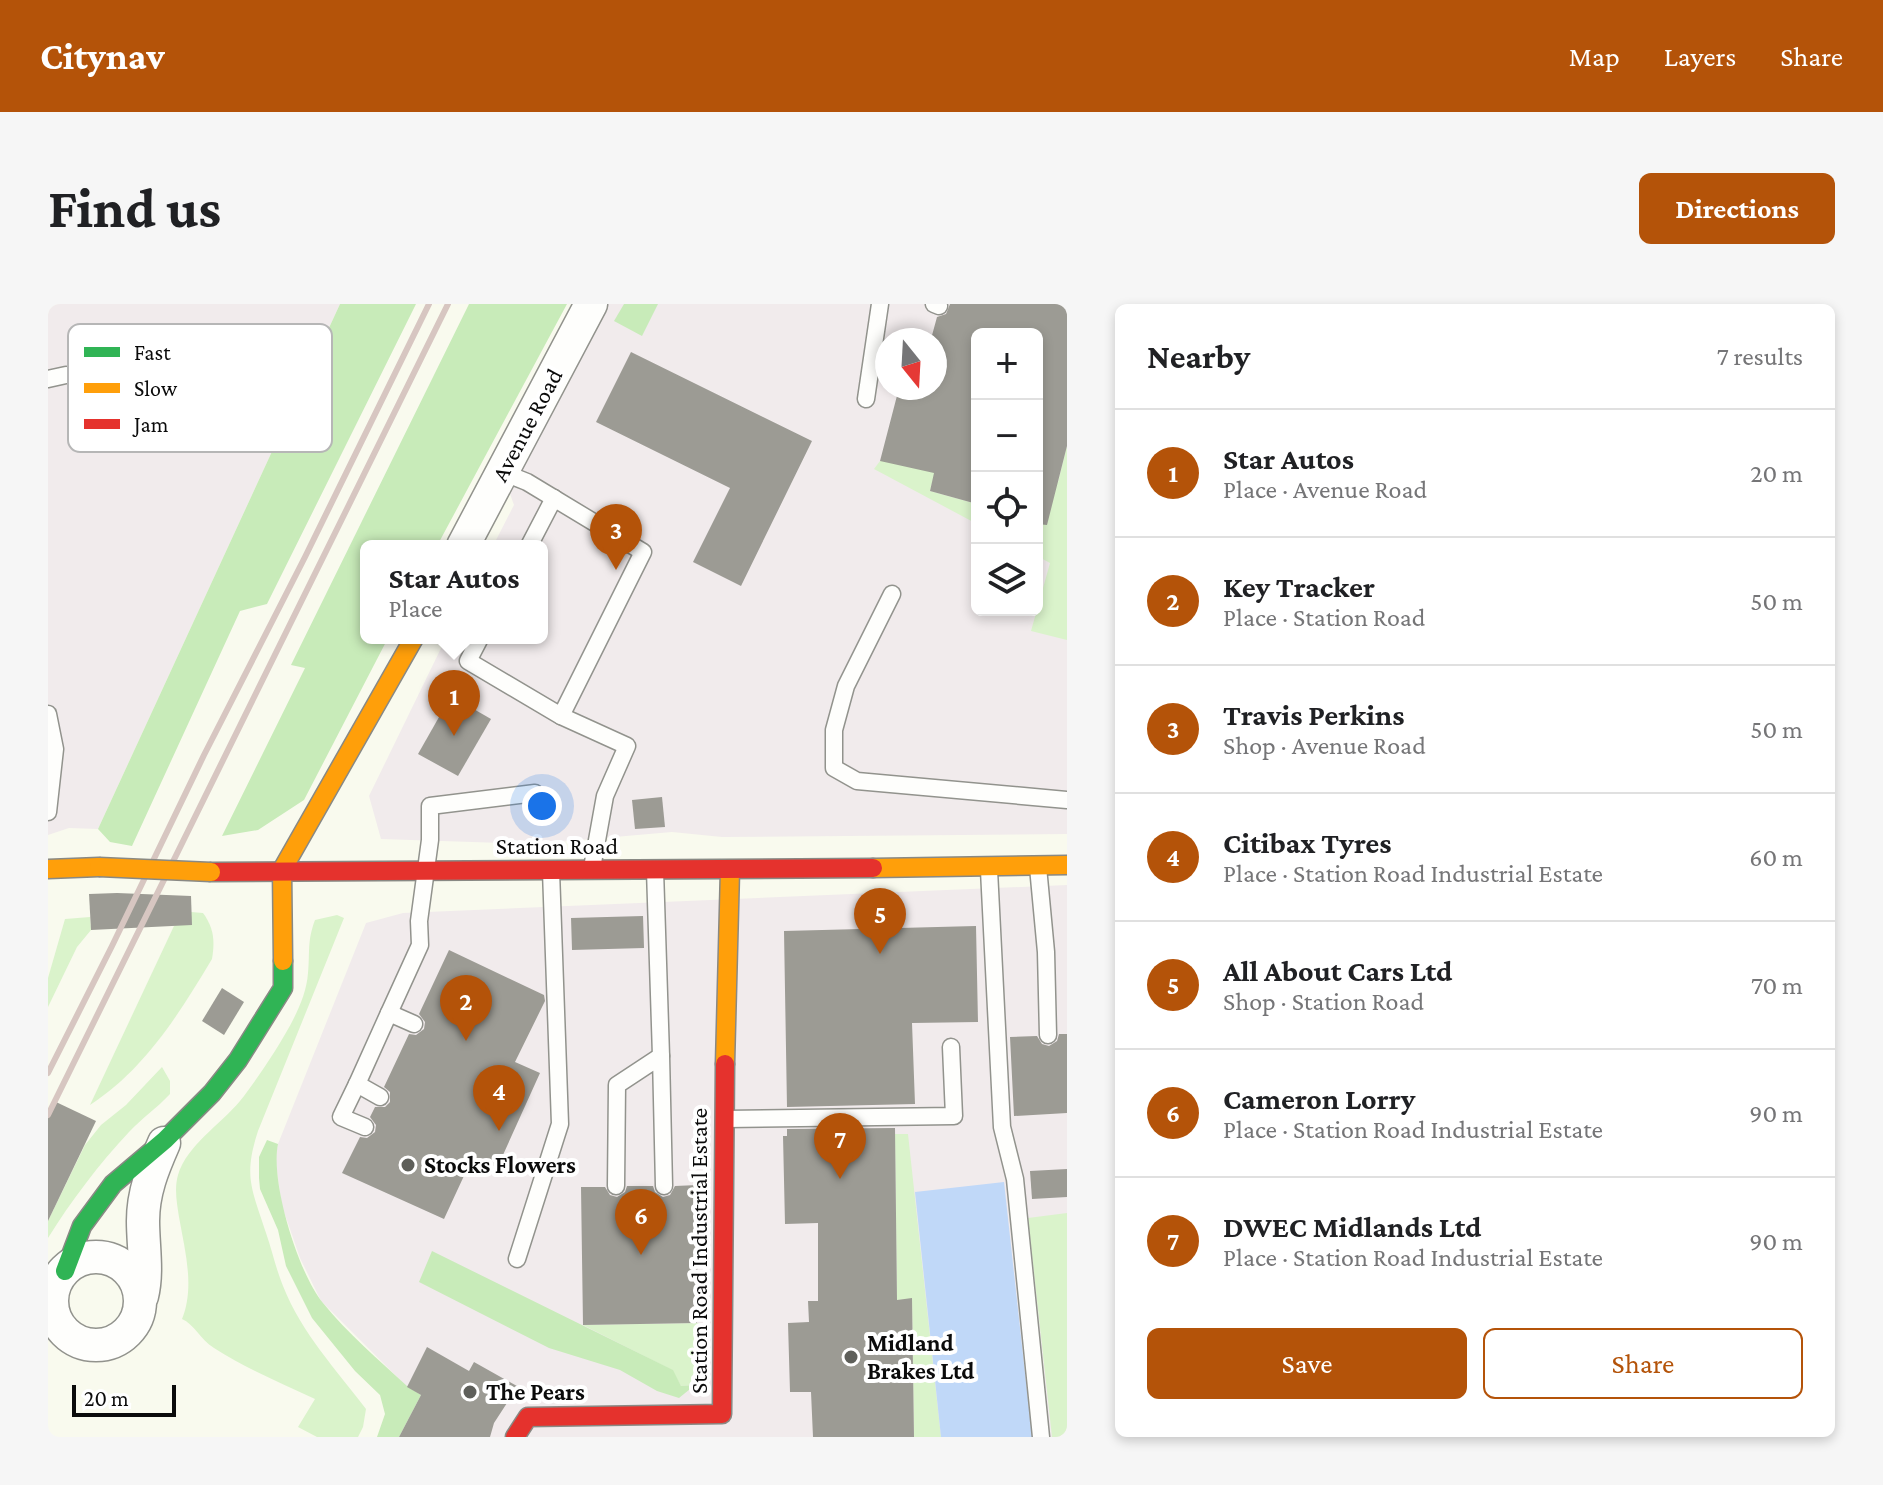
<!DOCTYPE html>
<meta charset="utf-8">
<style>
:root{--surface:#fff;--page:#f6f6f6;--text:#202124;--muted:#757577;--line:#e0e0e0;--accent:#b45309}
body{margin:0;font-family:"Crimson Pro",serif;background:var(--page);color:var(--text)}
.controls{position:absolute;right:24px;top:24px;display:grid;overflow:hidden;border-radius:12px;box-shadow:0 4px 12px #0003}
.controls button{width:72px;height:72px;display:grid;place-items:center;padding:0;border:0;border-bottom:2px solid var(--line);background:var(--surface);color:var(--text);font:40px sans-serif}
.compass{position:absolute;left:827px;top:24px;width:72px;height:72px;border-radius:50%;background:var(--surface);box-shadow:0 4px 12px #0003;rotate:162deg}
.scale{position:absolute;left:24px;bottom:20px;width:104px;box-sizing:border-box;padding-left:8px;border:4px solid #0b0b0b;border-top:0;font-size:22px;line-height:28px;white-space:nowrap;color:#0b0b0b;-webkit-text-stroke:6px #fff;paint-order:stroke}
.you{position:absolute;left:494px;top:502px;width:28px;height:28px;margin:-20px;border:6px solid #fff;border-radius:50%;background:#1a73e8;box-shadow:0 0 0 12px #1a73e833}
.badge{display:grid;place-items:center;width:52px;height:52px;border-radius:50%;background:var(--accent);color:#fff;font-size:26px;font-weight:700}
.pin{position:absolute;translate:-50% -66px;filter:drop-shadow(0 2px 4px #0008)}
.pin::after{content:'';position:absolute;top:42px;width:28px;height:24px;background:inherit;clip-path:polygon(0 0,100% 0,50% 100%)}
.popup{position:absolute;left:312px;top:236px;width:188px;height:104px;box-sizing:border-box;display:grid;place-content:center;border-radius:12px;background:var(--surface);filter:drop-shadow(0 2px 6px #0005);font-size:26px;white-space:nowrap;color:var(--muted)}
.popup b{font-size:30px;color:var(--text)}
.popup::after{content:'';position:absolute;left:50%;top:100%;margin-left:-16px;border:16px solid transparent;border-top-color:var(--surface)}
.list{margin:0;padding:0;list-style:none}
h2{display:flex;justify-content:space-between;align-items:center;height:104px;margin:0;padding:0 32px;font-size:34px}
h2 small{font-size:26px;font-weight:400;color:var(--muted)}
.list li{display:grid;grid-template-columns:52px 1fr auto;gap:24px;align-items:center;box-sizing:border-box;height:128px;padding:0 32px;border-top:2px solid var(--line)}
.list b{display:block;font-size:30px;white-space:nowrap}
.list p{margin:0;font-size:26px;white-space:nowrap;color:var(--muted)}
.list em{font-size:26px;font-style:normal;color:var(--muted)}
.actions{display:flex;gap:16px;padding:24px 32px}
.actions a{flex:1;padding:18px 0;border:2px solid var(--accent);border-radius:12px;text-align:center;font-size:28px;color:var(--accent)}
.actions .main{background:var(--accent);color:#fff}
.icon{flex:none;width:44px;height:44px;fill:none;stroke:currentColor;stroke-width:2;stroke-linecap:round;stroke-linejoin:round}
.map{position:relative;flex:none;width:1019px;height:1133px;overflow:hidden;border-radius:12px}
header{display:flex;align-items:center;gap:48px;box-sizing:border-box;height:112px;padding:0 40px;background:var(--accent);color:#fff}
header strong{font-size:38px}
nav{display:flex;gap:44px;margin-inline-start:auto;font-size:28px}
.intro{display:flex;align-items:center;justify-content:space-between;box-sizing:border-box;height:192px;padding:0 48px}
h1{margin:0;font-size:56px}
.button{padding:20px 36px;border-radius:12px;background:var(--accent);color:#fff;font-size:28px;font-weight:700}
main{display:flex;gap:48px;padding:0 48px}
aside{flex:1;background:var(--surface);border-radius:12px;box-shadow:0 4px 12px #0003}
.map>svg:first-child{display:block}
.industrial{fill:#f1ebec;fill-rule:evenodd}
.green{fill:#daf3cb}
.forest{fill:#c8ebb9}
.water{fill:#c0d8f8}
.building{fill:#9c9b94}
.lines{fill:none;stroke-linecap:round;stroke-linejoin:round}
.lane-casing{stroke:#92938d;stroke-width:19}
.street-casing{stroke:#92938d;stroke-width:35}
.fast-casing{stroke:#898984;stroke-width:21}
.slow-casing{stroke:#898984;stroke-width:21}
.jam-casing{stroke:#898984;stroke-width:21}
.lane{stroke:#fefefc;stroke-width:16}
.street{stroke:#fefefc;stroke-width:32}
.fast{stroke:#30b455;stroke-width:18}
.slow{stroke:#ff9f0a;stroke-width:18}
.jam{stroke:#e5322d;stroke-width:18}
.rail{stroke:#d7c6c1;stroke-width:6}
.slow-bridge-casing{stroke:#898984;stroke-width:21;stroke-linecap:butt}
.slow-bridge{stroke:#ff9f0a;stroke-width:18}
.poi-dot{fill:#5e5f5a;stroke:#fff;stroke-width:3}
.labels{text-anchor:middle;stroke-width:8;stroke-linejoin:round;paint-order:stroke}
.street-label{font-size:24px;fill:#0b0b0b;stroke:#fff}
.poi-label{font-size:24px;font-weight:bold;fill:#0b0b0b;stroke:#fff;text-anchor:start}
.key{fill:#fff;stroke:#b6b6b6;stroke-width:2}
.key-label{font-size:22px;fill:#0b0b0b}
</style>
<header>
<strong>Citynav</strong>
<nav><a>Map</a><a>Layers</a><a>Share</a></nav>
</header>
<div class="intro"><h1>Find us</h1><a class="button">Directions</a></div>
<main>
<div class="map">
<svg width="1019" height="1133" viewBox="0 0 1019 1133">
<rect width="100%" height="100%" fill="#f9faee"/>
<g class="industrial">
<polygon points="0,0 292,0 50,525 21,524 0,531"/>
<path d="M543 0H1019V530L674 533 624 528 486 540 333 535 321 492 398 334H494V242H445L466 201 454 168ZM929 30H989V306H929ZM839 36H887V84H839Z"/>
<polygon points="1019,581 1019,1133 351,1133 373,1091 359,1083 273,997 252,954 234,902 227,854 230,840 318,619 355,609"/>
</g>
<g class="green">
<polygon points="1019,142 1019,336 983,327 1002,259 989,252 989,173 1010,178"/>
<polygon points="891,152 882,187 929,200 929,220 826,165 832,157"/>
<path d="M143 608 155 609C166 624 167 637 164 655 131 710 97 765 42 801L126 622Z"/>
<path d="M289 611 296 614 210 827C195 873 204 885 218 929 224 946 228 965 235 982 254 1030 288 1065 318 1105L315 1123 310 1133H269L250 1123 267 1095C233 1079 197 1064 166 1044 152 1035 146 1020 134 1015 147 983 137 947 131 913 129 900 126 885 130 871 139 841 172 821 192 797 204 782 216 764 227 747 241 724 258 697 260 669 262 648 259 637 267 616Z"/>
<polygon points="42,613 43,626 29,643 0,703 0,674 17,615"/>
<path d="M114 763 122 777V790C109 804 94 814 81 828 51 860 23 897 0 934V917L37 841 53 821 78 801Z"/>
<polygon points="847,830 860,830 893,1133 866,1133 864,995 849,996"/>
<polygon points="1019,909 1019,1133 1004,1133 980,914"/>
<polygon points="653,1019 652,1069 647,1081 633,1082 624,1066 535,1021"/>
</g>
<g class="forest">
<polygon points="292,0 368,0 219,300 192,307 84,542 62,538 50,525"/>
<polygon points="421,0 519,0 389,242 318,242 318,334 340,334 256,496 210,526 174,532 257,364 243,361"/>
<polygon points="576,0 610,0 594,32 566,17"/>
<path d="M219 836 230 840C222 877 250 969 275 999 299 1029 331 1056 359 1082L373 1091 351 1133H329L337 1110 332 1091 307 1067 264 1014 238 962 230 926 212 885 211 874V853Z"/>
<polygon points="384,947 625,1066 633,1082 647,1081 631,1094 609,1087 572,1066 501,1044 371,978"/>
</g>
<polygon class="water" points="956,878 984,1133 893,1133 867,888"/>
<g class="building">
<polygon points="902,0 1019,0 1019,142 999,221 989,220 989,30 929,30 929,200 882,187 886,169 832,157 851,84 887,84 887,36 863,36 865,30 883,35 889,13 898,10"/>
<polygon points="583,48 764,137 693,282 645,258 682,184 548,118"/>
<polygon points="403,392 443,415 410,472 370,450"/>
<polygon points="614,493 617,523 587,525 584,496"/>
<polygon points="69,589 143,592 144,621 43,626 41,590"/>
<polygon points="595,612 596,644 524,646 523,614"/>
<polygon points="928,622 930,718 864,719 867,800 739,803 736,627"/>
<polygon points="401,646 496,691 497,697 467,758 492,769 450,862 421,861 396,915 294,869 312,833 319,834 327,828 328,821 322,813 327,803 337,803 342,798 342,788 336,783 361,730 368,731 376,725 377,718 371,710"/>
<polygon points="174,684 196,698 176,731 154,717"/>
<polygon points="1011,730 1019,730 1019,809 966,812 962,733 989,732 994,740 1001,742 1009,737"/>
<polygon points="8,798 48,817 0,917 0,814"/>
<polygon points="847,824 849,996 864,994 866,1133 765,1133 763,1088 742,1088 740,1019 761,1018 760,997 770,997 770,919 737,920 735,832 739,832 739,825"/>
<polygon points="1019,865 1019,893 984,895 982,867"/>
<polygon points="650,881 649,1019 535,1021 533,883 557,883 562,891 569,893 577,888 579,882 605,882 607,888 615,893 622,891 627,882"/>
<polygon points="379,1043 421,1067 426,1058 476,1086 459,1099 446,1119 442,1133 351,1133 373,1091 359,1083"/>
</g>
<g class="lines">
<g class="lane-casing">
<g id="lane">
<polyline points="886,0 891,2"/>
<polyline points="0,75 18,71"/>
<polyline points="818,95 832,0"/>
<polyline points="454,168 479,178 595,248 513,412 579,442 557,492 544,564"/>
<polyline points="481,242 506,194"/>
<polyline points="844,290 798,382 786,426 786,464 809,477 1019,496"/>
<polyline points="432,334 420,357 513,412"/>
<polyline points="0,410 7,445 0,508"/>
<polyline points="990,563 998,648 1000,731"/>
<polyline points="607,566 613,752"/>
<polyline points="941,566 954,823 967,875 993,1133"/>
<polyline points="366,720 341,709 372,641 371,617 382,536 382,502 487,489"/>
<polyline points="309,780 293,813 317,823"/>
<polyline points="332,793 309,780 341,709"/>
<polyline points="678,815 906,812 903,743"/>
<polyline points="568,882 569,781 613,752 616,882"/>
<polyline points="469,955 512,820 503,567"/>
</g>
</g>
<g class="street-casing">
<g id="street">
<polyline points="415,242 543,0"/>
<circle cx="48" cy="997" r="44"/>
<path d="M94 992C100 968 95 942 95 917 95 888 105 864 116 839"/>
</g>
</g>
<g class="fast-casing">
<polyline id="fast" points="17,967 34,922 65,880 117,836 164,789 190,756 235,684 235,657"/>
</g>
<g class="slow-casing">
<g id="slow">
<polyline points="825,564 1019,561"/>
<polyline points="0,565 51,563"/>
<polyline points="235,657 234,566 366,334"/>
<polyline points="677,760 682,566"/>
</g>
</g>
<g class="jam-casing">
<g id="jam">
<polyline points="163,568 825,564"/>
<polyline points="467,1133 480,1113 674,1110 677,760"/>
</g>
</g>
<use href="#lane" class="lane"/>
<use href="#street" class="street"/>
<use href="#fast" class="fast"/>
<use href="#slow" class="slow"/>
<use href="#jam" class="jam"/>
<g class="rail">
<polyline points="0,769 64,642 156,451 257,253 381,0"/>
<polyline points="0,811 400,0"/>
</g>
<g class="slow-bridge-casing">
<polyline id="slow-bridge" points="51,563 163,568"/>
</g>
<use href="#slow-bridge" class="slow-bridge"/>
</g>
<g class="poi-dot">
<circle cx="360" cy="861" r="8"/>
<circle cx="803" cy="1053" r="8"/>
<circle cx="422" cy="1088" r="8"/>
</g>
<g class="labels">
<g class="street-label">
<text transform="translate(479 121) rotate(-62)" y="8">Avenue Road</text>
<text x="509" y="550">Station Road</text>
<text transform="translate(651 947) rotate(-90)" y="8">Station Road Industrial Estate</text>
</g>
<g class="poi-label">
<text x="376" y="869">Stocks Flowers</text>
<text x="819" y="1047">Midland<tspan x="819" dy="28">Brakes Ltd</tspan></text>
<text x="438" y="1096">The Pears</text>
</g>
</g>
<rect x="20" y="20" width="264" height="128" rx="12" class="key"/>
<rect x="36" y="43" width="36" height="10" fill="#30b455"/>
<rect x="36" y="79" width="36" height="10" fill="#ff9f0a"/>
<rect x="36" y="115" width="36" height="10" fill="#e5322d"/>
<g class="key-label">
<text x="86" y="56">Fast</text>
<text x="86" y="92">Slow</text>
<text x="86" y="128">Jam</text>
</g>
</svg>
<div class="controls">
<button>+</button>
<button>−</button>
<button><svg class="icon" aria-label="locate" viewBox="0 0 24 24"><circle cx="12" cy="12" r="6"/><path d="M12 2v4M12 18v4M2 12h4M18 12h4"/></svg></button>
<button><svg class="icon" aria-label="layers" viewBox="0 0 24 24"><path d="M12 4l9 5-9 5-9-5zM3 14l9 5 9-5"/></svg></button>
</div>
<svg class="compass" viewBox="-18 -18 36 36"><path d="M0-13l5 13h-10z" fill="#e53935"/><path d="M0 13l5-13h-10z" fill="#757577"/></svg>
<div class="scale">20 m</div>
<div class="you"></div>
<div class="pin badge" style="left:406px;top:432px">1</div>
<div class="popup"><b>Star Autos</b>Place</div>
<div class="pin badge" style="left:418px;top:737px">2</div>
<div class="pin badge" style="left:568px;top:266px">3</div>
<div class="pin badge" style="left:451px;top:827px">4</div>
<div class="pin badge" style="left:832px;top:650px">5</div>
<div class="pin badge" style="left:593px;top:951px">6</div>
<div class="pin badge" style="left:792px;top:875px">7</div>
</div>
<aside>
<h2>Nearby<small>7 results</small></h2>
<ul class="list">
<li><span class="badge">1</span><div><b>Star Autos</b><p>Place · Avenue Road</p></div><em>20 m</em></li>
<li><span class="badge">2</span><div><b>Key Tracker</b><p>Place · Station Road</p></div><em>50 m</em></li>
<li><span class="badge">3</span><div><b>Travis Perkins</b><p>Shop · Avenue Road</p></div><em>50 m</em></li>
<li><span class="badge">4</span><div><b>Citibax Tyres</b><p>Place · Station Road Industrial Estate</p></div><em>60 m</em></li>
<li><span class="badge">5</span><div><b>All About Cars Ltd</b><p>Shop · Station Road</p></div><em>70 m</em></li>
<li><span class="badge">6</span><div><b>Cameron Lorry</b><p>Place · Station Road Industrial Estate</p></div><em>90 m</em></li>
<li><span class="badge">7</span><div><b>DWEC Midlands Ltd</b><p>Place · Station Road Industrial Estate</p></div><em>90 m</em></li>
</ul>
<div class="actions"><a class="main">Save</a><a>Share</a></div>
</aside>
</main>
